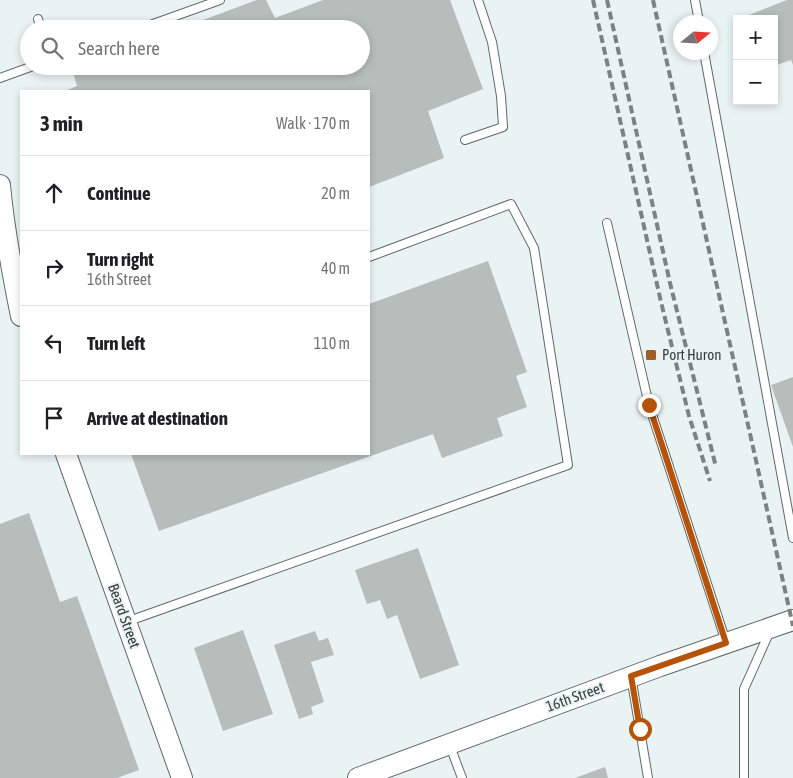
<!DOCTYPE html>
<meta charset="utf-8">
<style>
:root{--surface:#fff;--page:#f2f2f2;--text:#202124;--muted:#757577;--line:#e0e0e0}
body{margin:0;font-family:"Asap Condensed",sans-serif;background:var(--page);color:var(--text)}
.controls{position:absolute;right:15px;top:15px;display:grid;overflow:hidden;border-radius:0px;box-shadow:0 2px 8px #0003}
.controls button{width:45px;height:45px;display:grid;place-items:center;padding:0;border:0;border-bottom:1px solid var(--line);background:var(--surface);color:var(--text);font:25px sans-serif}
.compass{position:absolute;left:673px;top:15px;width:45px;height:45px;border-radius:50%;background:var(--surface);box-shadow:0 2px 8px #0003;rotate:72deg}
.stop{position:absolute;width:15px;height:15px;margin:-11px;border:4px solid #b45309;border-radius:50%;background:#fff}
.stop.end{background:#b45309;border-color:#fff;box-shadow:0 1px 5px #0008}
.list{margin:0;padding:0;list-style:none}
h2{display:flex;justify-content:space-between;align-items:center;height:65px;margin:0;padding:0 20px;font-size:21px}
h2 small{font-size:16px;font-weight:400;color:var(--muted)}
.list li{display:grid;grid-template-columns:32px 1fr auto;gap:15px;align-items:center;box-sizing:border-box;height:75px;padding:0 20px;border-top:1px solid var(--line)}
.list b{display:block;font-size:19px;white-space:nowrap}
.list p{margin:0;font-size:16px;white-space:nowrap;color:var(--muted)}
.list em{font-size:16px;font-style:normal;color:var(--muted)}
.icon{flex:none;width:28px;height:28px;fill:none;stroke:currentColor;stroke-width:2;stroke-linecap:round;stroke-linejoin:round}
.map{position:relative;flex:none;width:793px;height:778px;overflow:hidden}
.search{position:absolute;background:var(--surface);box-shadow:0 2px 8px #0003;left:20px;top:20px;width:350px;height:55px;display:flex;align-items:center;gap:12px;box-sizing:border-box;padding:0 18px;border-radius:28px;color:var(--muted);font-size:19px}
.panel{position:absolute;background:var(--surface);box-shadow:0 2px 8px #0003;left:20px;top:90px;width:350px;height:365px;border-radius:0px}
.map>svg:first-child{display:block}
.building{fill:#b6bdba}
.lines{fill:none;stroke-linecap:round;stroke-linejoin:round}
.service-casing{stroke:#616868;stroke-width:10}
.tertiary-casing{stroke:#616868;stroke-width:22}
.service{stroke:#fff;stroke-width:8}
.tertiary{stroke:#fff;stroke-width:20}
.rail{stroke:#7c8181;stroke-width:4;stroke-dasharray:8 4;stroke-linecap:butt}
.route{stroke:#b45309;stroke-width:6}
.poi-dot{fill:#9f6027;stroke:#eaf3f3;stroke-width:2}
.labels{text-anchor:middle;stroke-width:4;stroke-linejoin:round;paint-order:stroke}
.poi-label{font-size:15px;fill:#3a3d3d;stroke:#eaf3f3;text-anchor:start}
.street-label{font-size:15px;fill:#3a3d3d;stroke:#eaf3f3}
</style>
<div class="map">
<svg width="793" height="778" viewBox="0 0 793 778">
<rect width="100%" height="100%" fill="#eaf3f3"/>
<g class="building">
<polygon points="257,0 266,0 275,18 323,0 450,0 483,89 428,111 444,158 369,187 369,91 65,91 77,86 72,68 77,66 361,66 361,29 179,29"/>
<polygon points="787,0 793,0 793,65 791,60 774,66 774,19 751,19 749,15"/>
<polygon points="488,261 527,372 516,376 527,407 497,418 503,436 442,458 433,434 159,531 131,454 369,454 369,304"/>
<polygon points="793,377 793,447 771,385"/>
<polygon points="29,513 60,602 77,596 139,770 117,778 0,778 0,524"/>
<polygon points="418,548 459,665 420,679 397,615 387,619 380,600 367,604 355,570"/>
<polygon points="243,630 273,714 223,731 194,648"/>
<polygon points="315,631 319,641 328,638 334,655 311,662 324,702 311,707 313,714 299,719 274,645"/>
<polygon points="605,767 608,778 575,778"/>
</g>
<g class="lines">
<g class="service-casing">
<g id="service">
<polyline points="695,0 699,22"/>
<polyline points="38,19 41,29"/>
<polyline points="139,29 220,0"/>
<polyline points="704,52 793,538"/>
<polyline points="0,78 33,66"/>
<polyline points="465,140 503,127 501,96 492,42 478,0"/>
<polyline points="607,223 649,405 726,642"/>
<polyline points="126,622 568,465 534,248 511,204 369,257"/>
<polyline points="631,676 648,778"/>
<polyline points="450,746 462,778"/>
<polyline points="744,778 744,689 770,631"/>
</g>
</g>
<g class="tertiary-casing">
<g id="tertiary">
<path d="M0 185C4 229 12 272 21 316"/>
<polyline points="66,454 182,778"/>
<polyline points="358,778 660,666 793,620"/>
</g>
</g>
<use href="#service" class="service"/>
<use href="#tertiary" class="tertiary"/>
<g class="rail">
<polyline points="593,0 661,302 689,416 710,481"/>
<polyline points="607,0 670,283 716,467"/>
<polyline points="653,0 793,626"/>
</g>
</g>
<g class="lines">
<polyline class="route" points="640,729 631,676 726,643 649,405"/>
</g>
<rect class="poi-dot" x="645" y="349" width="12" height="12" rx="2.5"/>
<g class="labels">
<g class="poi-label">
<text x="662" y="360">Port Huron</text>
</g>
<g class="street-label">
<text transform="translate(124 616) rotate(70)" y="5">Beard Street</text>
<text transform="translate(575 697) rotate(-20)" y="5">16th Street</text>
</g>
</g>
</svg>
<div class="controls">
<button>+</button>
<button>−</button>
</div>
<svg class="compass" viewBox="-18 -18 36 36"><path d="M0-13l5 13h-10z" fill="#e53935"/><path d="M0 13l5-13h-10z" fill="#757577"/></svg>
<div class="stop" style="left:640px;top:729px"></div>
<div class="stop end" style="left:649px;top:405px"></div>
<div class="search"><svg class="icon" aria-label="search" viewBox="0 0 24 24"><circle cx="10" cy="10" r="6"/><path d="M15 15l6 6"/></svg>Search here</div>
<section class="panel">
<h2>3 min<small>Walk · 170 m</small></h2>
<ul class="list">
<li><svg class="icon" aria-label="ahead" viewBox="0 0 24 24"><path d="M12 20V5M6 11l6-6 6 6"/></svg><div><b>Continue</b></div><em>20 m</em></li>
<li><svg class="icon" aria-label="right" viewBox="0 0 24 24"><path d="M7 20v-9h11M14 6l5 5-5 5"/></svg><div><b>Turn right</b><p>16th Street</p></div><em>40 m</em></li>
<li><svg class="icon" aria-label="left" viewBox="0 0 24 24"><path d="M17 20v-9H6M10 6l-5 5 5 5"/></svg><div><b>Turn left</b></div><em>110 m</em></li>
<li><svg class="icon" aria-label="arrive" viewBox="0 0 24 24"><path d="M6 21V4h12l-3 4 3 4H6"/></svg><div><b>Arrive at destination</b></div></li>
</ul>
</section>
</div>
